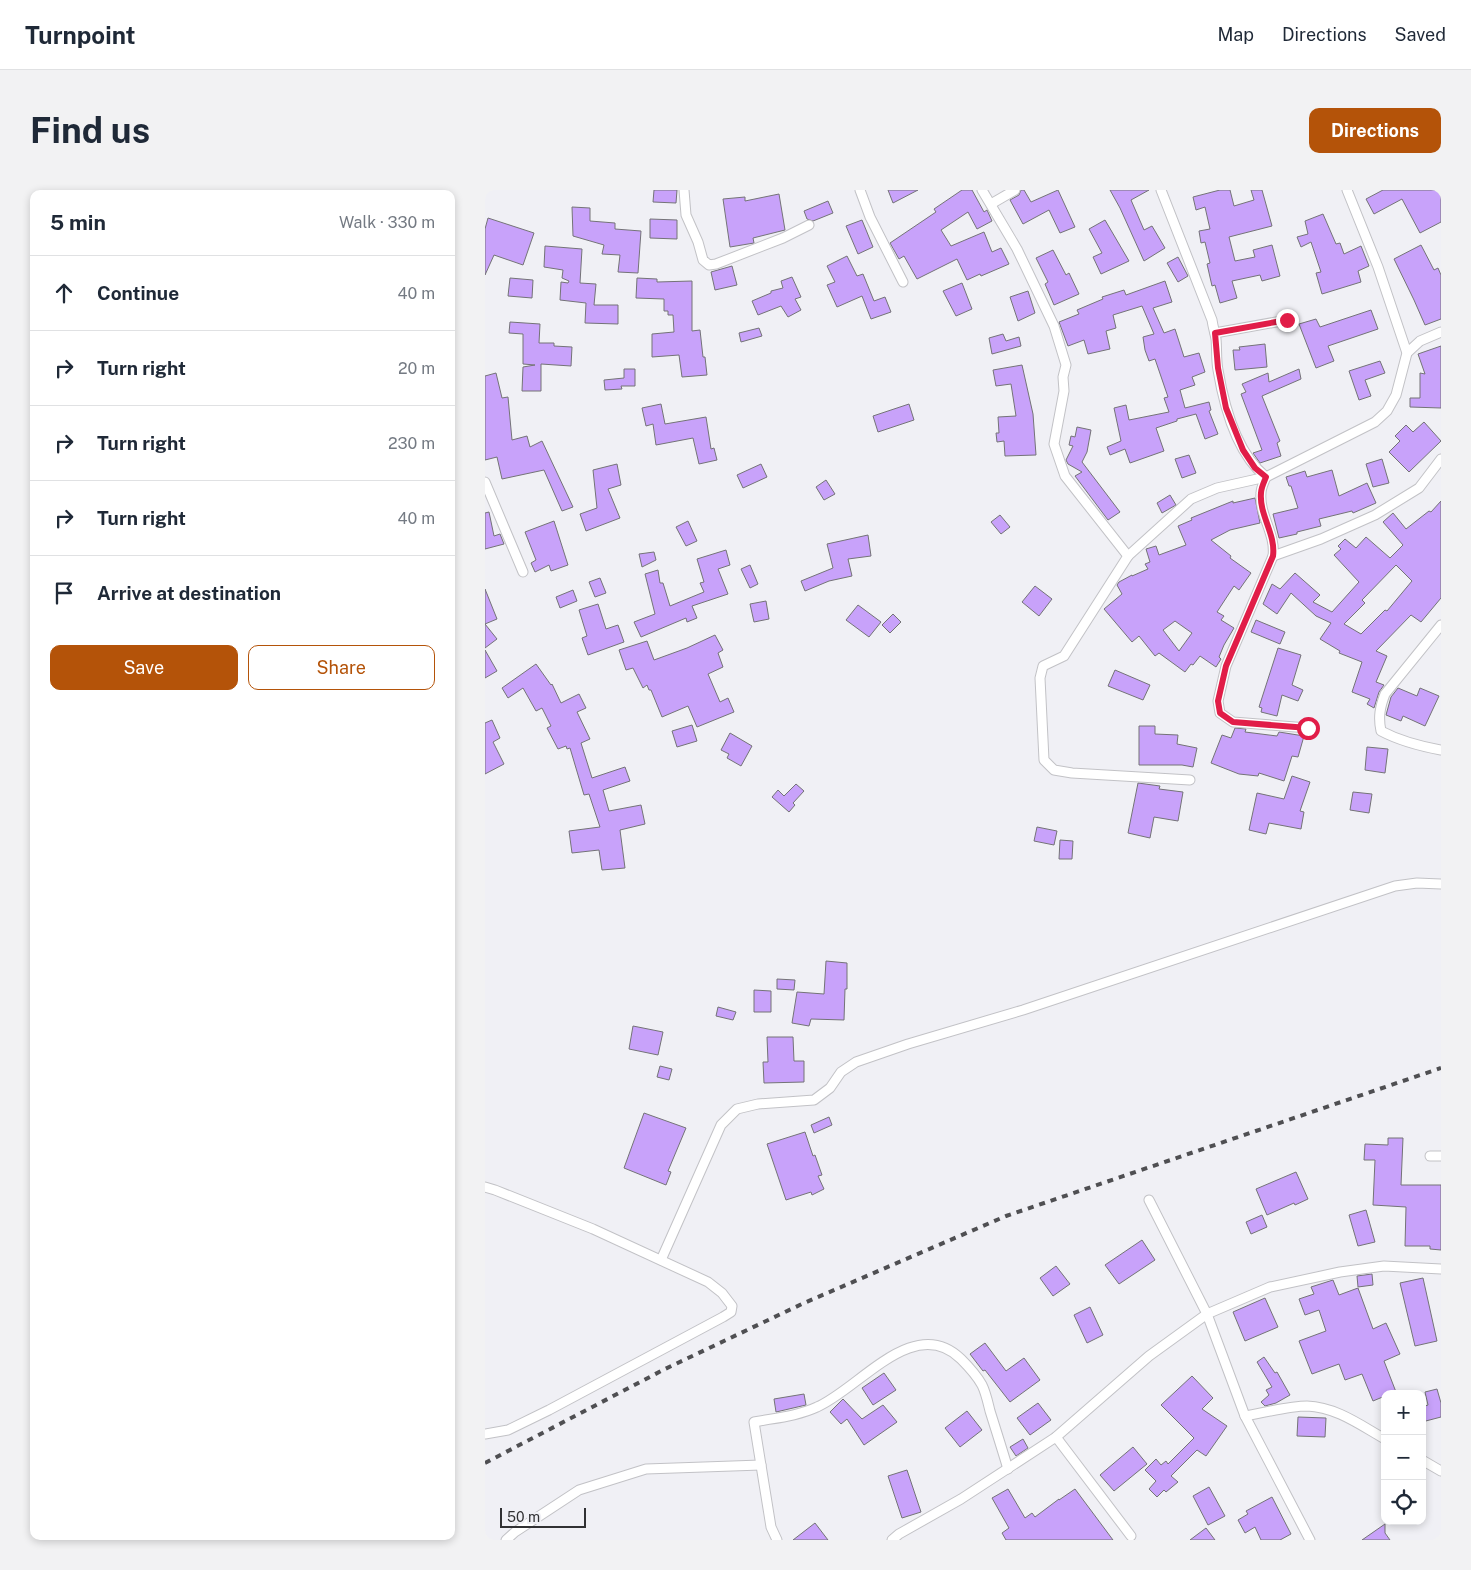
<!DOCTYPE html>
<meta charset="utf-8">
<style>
:root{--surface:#fff;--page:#f2f2f3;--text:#1f2937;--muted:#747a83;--line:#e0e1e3;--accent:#b45309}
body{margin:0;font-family:"Public Sans",sans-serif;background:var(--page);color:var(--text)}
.controls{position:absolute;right:15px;bottom:15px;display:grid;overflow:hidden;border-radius:10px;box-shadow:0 2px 8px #0003}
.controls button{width:45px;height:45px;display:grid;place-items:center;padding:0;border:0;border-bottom:1px solid var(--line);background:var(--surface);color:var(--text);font:25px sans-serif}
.scale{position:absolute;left:15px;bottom:12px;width:86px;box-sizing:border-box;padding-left:5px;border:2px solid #313133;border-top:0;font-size:14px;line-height:18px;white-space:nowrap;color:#313133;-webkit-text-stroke:4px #f0f0f5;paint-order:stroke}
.stop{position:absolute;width:15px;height:15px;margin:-11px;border:4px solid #e11d48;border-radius:50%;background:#fff}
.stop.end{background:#e11d48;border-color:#fff;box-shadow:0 1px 5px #0008}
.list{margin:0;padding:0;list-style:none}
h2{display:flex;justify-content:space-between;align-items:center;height:65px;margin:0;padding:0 20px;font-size:21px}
h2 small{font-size:16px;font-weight:400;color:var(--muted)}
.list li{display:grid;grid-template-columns:32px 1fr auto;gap:15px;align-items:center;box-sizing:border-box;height:75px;padding:0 20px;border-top:1px solid var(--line)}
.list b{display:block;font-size:19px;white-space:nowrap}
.list em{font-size:16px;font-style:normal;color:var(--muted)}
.actions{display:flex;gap:10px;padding:15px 20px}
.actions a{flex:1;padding:11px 0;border:1px solid var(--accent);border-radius:10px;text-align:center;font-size:18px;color:var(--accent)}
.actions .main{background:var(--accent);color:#fff}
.icon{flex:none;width:28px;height:28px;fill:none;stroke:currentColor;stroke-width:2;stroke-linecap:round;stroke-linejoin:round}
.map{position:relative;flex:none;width:956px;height:1350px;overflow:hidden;border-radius:10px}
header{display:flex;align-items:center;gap:30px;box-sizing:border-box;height:70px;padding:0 25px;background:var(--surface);border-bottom:1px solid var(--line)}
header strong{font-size:24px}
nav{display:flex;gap:28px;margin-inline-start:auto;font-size:18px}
.intro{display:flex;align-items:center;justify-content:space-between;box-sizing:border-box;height:120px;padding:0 30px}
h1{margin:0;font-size:35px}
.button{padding:12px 22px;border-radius:10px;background:var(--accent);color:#fff;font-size:18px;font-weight:700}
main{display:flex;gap:30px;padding:0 30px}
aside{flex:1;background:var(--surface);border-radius:10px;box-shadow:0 2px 8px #0003}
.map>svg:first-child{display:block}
.building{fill:#c8a2fa;stroke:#747377;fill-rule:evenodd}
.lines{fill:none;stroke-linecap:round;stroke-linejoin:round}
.minor-casing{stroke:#c2c2c6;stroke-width:11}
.minor{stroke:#fff;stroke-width:9}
.rail{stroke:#4f4f52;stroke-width:4;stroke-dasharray:6 6;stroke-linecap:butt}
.route{stroke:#e11d48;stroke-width:6}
</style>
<header>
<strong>Turnpoint</strong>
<nav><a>Map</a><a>Directions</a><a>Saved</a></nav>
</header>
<div class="intro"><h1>Find us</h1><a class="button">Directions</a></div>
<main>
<aside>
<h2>5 min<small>Walk · 330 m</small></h2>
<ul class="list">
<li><svg class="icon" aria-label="ahead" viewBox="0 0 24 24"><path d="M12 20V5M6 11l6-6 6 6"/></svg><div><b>Continue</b></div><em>40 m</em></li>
<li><svg class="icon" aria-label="right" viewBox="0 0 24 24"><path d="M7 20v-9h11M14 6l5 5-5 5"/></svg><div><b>Turn right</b></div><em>20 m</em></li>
<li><svg class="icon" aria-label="right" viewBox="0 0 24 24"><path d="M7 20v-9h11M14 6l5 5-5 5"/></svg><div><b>Turn right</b></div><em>230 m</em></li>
<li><svg class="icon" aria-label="right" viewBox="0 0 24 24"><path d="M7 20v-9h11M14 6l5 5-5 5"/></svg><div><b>Turn right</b></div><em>40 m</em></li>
<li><svg class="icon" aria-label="arrive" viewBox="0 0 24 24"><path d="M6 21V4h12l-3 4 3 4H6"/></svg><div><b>Arrive at destination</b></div></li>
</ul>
<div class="actions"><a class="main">Save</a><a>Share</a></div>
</aside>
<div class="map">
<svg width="956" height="1350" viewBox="0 0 956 1350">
<rect width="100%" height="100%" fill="#f0f0f5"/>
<g class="building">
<polygon points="169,0 192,0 191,13 168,12"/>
<polygon points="403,0 433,0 408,13"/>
<polygon points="477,0 487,0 499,22 502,20 507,31 492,39 483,22 456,40 466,56 499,42 507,62 516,58 524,74 496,86 495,84 482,90 472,69 432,89 419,66 414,69 405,53 451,22 449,19"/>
<polygon points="536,0 539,0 546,12 573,0 590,37 575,43 564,20 538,34 525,10 534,5"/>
<polygon points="625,0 664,0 646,10 659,40 667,36 680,58 659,71 635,18"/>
<polygon points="735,0 745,0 749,16 769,10 766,0 777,0 787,36 744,47 750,71 770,67 768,60 787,55 795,86 777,91 775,85 747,91 752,108 735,113 730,95 727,96 722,74 725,73 720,52 716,53 714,41 725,39 720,17 711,20 708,7"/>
<polygon points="898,0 956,0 956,32 935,43 917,9 889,24 881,9"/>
<polygon points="294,4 300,40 268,48 269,53 245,57 238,9 260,7 260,11"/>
<polygon points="343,11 348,23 328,31 322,29 319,21"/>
<polygon points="87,17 105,18 105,31 130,33 130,39 156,41 153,83 133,82 135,65 117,64 119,55 88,46"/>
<polygon points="838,24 851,54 855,53 859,64 876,56 884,76 873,81 876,92 837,104 831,83 836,82 826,52 816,57 812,47 823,44 820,31"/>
<polygon points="3,28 49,43 38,75 9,65 0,85 0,39"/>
<polygon points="165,29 192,30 192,49 165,48"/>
<polygon points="377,30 388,57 373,64 361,36"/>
<polygon points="620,30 644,71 616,84 608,67 617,63 604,39"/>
<polygon points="936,55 949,80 953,78 956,85 956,129 940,135 929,110 909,69"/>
<polygon points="60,56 97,59 95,93 111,94 109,115 133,115 133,134 100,133 101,113 75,110 76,92 83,93 84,91 77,88 78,80 59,77"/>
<polygon points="568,60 581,85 584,83 594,104 569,115 560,94 563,92 551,68"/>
<polygon points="362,66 372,86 378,84 389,111 400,107 406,122 386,129 377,106 352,117 342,95 350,92 342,76"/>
<polygon points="693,67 703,86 693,92 682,73"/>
<polygon points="247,76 252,95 230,100 226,82"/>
<polygon points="307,87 316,107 310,109 316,120 303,127 296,116 273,125 267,111 286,103 286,101 298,98 296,91"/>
<polygon points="25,88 48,90 47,108 23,106"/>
<polygon points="152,88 172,89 172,92 207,91 207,141 215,140 218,167 220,167 222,185 197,187 194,165 167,167 167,144 189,142 188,125 183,125 183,121 179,121 179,109 151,108"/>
<polygon points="680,91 687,112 668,118 679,143 690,139 699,167 714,163 720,182 707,187 710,195 695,200 700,218 724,212 726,220 724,221 733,244 720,249 711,224 692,229 692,231 671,238 679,261 645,273 640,259 625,265 622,257 636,251 629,218 641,215 644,230 684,222 679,208 683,207 670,169 664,171 660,160 658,147 669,144 657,116 628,125 631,138 621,141 625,159 603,164 599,150 583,156 574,132 594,124 592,120 618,109 617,107 639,100 641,105"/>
<polygon points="477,93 487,119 471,126 458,101"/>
<polygon points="543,101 550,123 533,131 525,107"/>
<polygon points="886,120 893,139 843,156 849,171 831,178 814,134 831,129 835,137"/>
<polygon points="25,132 55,134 54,153 69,153 69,156 87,157 86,176 56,174 56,201 37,201 38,177 50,175 38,174 38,144 24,143"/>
<polygon points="274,138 277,146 256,152 254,143"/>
<polygon points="518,144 521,151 534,147 536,156 507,164 504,148"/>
<polygon points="780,154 782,177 750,180 748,160 755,160 754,157"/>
<polygon points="956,156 956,218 925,217 925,208 935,208 935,183 940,184 933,164"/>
<polygon points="895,171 900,183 880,190 886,206 874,210 864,181"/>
<polygon points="537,175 548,224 551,265 520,266 519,251 512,252 511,243 514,243 513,227 531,226 526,194 511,196 508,180"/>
<polygon points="139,179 150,179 150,196 136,196 137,199 120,200 119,190 139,188"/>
<polygon points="814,179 816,189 777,206 795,251 792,253 796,266 775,273 768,263 777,260 756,204 761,202 757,194 783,183 784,192"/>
<polygon points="11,183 17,208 23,207 27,250 42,246 45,257 57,251 88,317 77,321 59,280 17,289 12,267 0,270 0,186"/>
<polygon points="176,214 180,234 221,227 226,259 229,258 232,270 214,274 208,248 171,255 168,234 161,236 157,218"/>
<polygon points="424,214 429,230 393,242 388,226"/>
<polygon points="939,232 956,251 924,282 904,262 915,251 910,246 921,235 928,242"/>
<polygon points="592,237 606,240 602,262 597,272 635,322 623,330 590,286 597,282 583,274 581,270 588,256 584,255 586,246 590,247"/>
<polygon points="704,265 711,283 697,288 690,269"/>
<polygon points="897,269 904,293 888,297 881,274"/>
<polygon points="132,274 136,295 123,299 135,328 101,341 95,324 112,318 108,280"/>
<polygon points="276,274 282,287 258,298 252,285"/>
<polygon points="847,280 854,306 882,293 891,313 868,323 867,321 834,329 836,336 812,342 812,344 794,348 788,324 813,318 806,296 804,296 801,287 820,281 822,287"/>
<polygon points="341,290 350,304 339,310 331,297"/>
<polygon points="685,305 691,315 677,323 672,313"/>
<path d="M770 308 775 333 745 340 726 350 746 366 745 368 766 383 754 400 749 396 732 422 739 426 736 430 749 438 739 455 734 467 736 469 731 477 715 466 708 475 706 474 700 482 674 463 670 466 654 446 647 452 619 419 637 404 632 395 634 392 647 385V386L663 379 660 374 665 372 661 359 671 356 674 365 701 355 693 336 707 330 706 328 748 311V313ZM690 431 707 443 694 461 678 440Z"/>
<path d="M956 311V408L936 432 926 425 891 461 902 466 891 492 899 495 894 502 889 518 882 514 885 509 867 502 877 472 854 463 855 461 835 449 846 433 831 426 806 403 792 424 778 414 787 394 795 399 810 383 835 405 828 412 847 422 874 392 849 365 856 359 853 356 860 349 871 358 881 347 905 368 918 355 898 332 908 323 921 339 944 321 946 322ZM911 375 927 391 902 421 900 420 876 444 859 434 880 413 877 410Z"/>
<polygon points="4,322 9,346 15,344 19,354 0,359 0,323"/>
<polygon points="515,325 525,337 516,344 506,332"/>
<polygon points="69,331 83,375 66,381 64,375 50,382 46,373 51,370 40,342"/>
<polygon points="203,331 212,351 201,356 191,337"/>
<polygon points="383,345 386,366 363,369 367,386 344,391 320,401 316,391 348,378 342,354"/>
<polygon points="241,360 245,375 233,379 243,404 207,416 212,428 202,432 201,428 156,447 149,432 170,424 160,384 173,380 175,393 178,393 185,416 219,402 215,393 219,392 212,369"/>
<polygon points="169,362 171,370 157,377 154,364"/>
<polygon points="265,375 273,394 265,398 256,379"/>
<polygon points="115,388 121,403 110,407 104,392"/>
<polygon points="550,396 567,409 554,426 537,412"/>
<polygon points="0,399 12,429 0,434"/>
<polygon points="88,400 92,411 75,418 71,407"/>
<polygon points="281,411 284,429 269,432 265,414"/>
<polygon points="113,414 121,439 133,435 139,452 103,465 97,448 102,446 94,420"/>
<polygon points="373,415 396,432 384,447 361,430"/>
<polygon points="408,424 416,432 405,443 397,435"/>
<polygon points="771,430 800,442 795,454 766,442"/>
<polygon points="0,434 12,449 0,458"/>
<polygon points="230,445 238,460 233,463 238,477 223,484 235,512 243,508 249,522 212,537 203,516 177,527 166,500 164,500 162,495 158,498 148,478 141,480 134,460 162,451 169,470 202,458"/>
<polygon points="793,458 816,465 807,495 818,500 813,511 797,505 792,526 776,522 777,518 774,517"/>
<polygon points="0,460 12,481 0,488"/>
<polygon points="51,474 66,495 67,494 76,513 94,504 101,518 92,522 105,549 96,553 107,588 140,577 145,591 118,600 124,621 156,615 160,634 135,640 140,678 117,680 114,660 87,663 84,641 115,637 104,604 99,605 85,558 82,559 81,556 73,559 62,538 66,536 57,518 51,521 38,498 23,508 17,498"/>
<polygon points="630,480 665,495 658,510 623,496"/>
<polygon points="913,498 932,506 935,498 954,506 940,536 918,526 916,531 901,525 906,507"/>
<polygon points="7,530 15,548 8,552 19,574 0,584 0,533"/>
<polygon points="207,535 212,551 192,557 187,541"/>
<polygon points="654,536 670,536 670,544 693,545 692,554 712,558 708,577 697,575 654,575"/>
<polygon points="750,538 761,539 760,542 792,546 794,542 819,546 813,567 807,566 799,591 774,583 773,586 754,584 726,573 737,545 746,548"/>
<polygon points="245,543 267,556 256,576 242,568 244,564 236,560"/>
<polygon points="882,557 903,559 900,583 880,580"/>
<polygon points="807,586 825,592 815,621 819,622 816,639 784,633 781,644 764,640 772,603 799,609"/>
<polygon points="653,593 675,596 674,599 698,602 693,631 669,627 665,648 643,643"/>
<polygon points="311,594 319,601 308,613 310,615 304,622 287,607 293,600 299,606"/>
<polygon points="868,602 887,604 884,623 865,620"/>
<polygon points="552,637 572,641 569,655 549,651"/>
<polygon points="575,650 588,651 587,669 574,669"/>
<polygon points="341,771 362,773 362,799 360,799 359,830 326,829 324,836 307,833 312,802 339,804"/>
<polygon points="292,789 310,790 309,800 292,799"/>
<polygon points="269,800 286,801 286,822 269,822"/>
<polygon points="233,817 251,822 248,830 231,826"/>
<polygon points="148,836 178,842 173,865 144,859"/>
<polygon points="282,847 308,847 309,871 319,871 319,892 279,893 278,872 283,872"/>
<polygon points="175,876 187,879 184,890 172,887"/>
<polygon points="159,923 201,938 183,981 186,982 181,995 139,978"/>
<polygon points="344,927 347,935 329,943 326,935"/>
<polygon points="320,942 328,966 330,965 337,985 333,986 339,999 327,1005 326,1002 301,1010 282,954"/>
<polygon points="903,948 918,948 916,995 956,995 956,1060 945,1059 945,1056 920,1056 921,1017 888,1015 890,970 879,970 880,954 903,955"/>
<polygon points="811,982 823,1009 810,1015 809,1013 782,1025 771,999"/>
<polygon points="881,1020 890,1052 873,1056 864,1025"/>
<polygon points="777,1025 782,1037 766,1044 761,1032"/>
<polygon points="657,1050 670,1070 634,1094 620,1075"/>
<polygon points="571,1076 585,1094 568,1106 555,1088"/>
<polygon points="887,1084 888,1095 873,1097 872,1086"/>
<polygon points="938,1088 952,1151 930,1156 915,1093"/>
<polygon points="848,1090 854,1105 873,1098 888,1139 901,1133 915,1164 899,1171 911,1202 900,1204 900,1206 888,1211 877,1184 860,1190 854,1174 827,1184 814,1151 841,1141 834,1120 820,1125 814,1109 829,1104 826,1097"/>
<polygon points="780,1108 793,1137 760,1151 748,1122"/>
<polygon points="605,1117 618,1145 602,1153 589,1125"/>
<polygon points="500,1153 521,1181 539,1168 555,1190 525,1212 500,1180 498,1181 485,1164"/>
<polygon points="779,1167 790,1183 792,1182 805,1205 791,1213 780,1216 776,1212 784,1205 781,1200 787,1197 772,1172"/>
<polygon points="399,1183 411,1200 388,1215 377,1198"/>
<polygon points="707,1186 728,1208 717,1219 742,1236 721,1266 712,1260 686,1286 693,1292 681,1302 679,1300 672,1307 664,1299 671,1291 660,1280 671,1269 676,1275 681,1271 683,1274 709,1248 676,1215"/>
<polygon points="952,1199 956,1213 956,1227 937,1232 937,1217 943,1215 940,1202"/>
<polygon points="319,1204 321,1215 291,1222 289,1209"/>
<polygon points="358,1209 377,1229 398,1215 412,1232 379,1255 362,1229 356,1234 345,1222"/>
<polygon points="553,1213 566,1230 545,1245 532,1228"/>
<polygon points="482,1221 497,1240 475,1257 460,1238"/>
<polygon points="813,1227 841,1228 840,1247 812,1246"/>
<polygon points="538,1249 543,1258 531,1266 525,1257"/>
<polygon points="648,1257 662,1274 629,1301 615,1285"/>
<polygon points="422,1280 436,1322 417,1328 403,1286"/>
<polygon points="724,1297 740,1326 723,1335 708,1306"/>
<polygon points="523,1299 540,1328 547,1323 550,1327 574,1309 574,1310 590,1299 628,1350 521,1350 517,1343 524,1338 507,1308"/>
<polygon points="787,1307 806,1344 795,1350 776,1350 770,1337 760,1343 753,1330 763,1324 761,1321"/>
<polygon points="330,1333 343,1350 308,1350"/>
<polygon points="900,1334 900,1343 905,1350 877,1350"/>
<polygon points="721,1338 730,1350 705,1350"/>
</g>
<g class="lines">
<g class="minor-casing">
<g id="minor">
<polyline points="199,0 201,25 213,52 218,70 224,75 231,74 298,48 324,35"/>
<polyline points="375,0 385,27 418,92"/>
<polyline points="497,0 532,59 569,136 581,175 578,187 579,201 569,254 580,286 643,366 706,309 732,298 781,287 890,232 902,221 911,205 922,163 893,77 862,0"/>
<path d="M676 0 727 130C728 137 730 143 731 149 732 159 731 170 733 180 739 216 751 263 781 287"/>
<polyline points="506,14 530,0"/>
<polyline points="730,143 802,130"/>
<polyline points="922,163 935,151 956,142"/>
<path d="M781 287C779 292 776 298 776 303 774 325 791 344 788 366L741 476 733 511 735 523 748 532 823 538"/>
<polyline points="0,292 38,382"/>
<polyline points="643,366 579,466 558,476 555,488 559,570 569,580 587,583 705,590"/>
<polyline points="788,366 836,349 890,325 934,298 956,269"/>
<path d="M956 435 900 504C895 517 893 527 896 541 915 551 934 556 956 560"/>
<polyline points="945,966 956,966"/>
<polyline points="0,997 10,1000 108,1039 223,1092 237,1103 247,1116 246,1122 238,1127 64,1220 23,1240 0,1244"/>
<polyline points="664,1010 722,1124 760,1226 825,1350"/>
<polyline points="176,1070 236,935 252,919 273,914 329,910 345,898 356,882 371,872 423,854 538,820 910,696 932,693 956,694"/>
<path d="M760 1226C778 1223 804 1216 822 1216 851 1217 875 1235 900 1249"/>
<polyline points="571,1247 646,1346"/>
<polyline points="937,1270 956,1281"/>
<polyline points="21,1350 30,1342 94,1300 161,1279 276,1275"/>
<path d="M292 1350 286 1337 269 1232C290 1228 313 1226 332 1217 374 1199 429 1123 476 1169 483 1176 492 1186 497 1195 501 1203 503 1213 505 1221 511 1240 517 1259 523 1279"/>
<polyline points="407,1350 414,1344 476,1309 571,1247 664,1166 722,1124 785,1097 855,1082 899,1076 956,1079"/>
</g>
</g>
<use href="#minor" class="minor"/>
<polyline class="rail" points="0,1273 180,1179 319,1113 521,1026 956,878"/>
</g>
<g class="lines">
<path class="route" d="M802 130 730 143 733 178 741 218 758 260 770 278 781 287C779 292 776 298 776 303 774 325 791 344 788 366L741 476 733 511 735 523 748 532 823 538"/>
</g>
</svg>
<div class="controls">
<button>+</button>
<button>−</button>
<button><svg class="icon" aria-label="locate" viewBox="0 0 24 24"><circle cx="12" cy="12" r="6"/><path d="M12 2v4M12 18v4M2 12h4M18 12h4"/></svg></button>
</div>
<div class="scale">50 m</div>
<div class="stop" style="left:823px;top:538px"></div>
<div class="stop end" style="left:802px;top:130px"></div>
</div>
</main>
